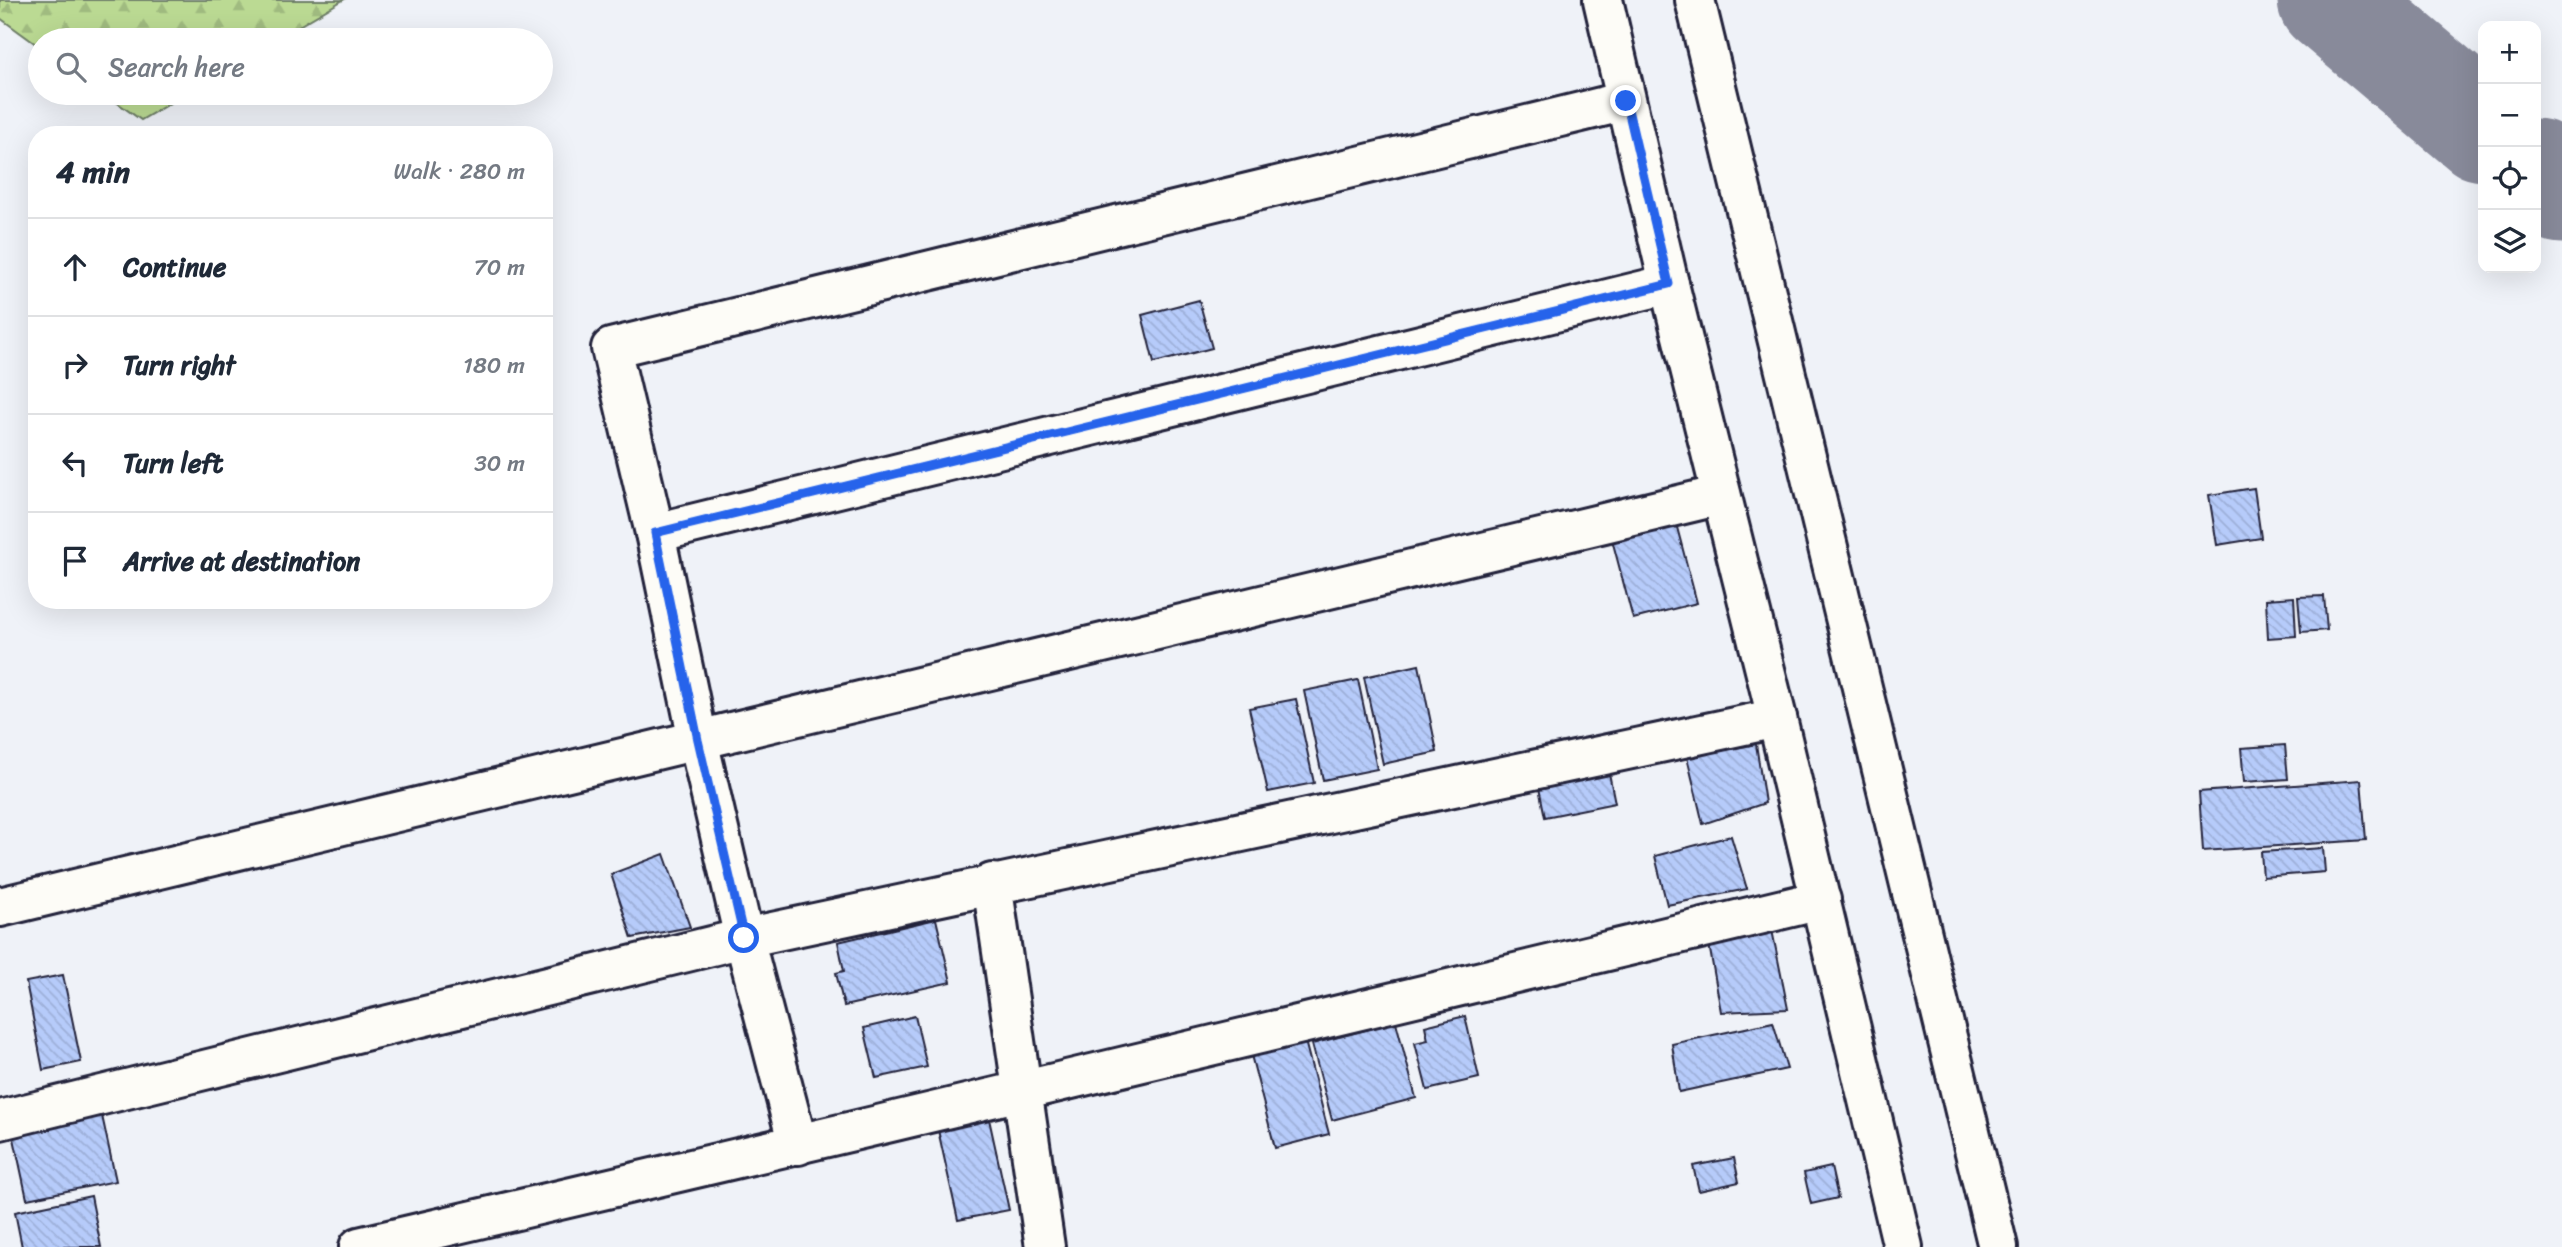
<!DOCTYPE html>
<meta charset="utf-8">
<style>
:root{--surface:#fff;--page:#f6f6f7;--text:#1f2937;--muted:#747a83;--line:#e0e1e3}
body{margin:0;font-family:Sriracha,sans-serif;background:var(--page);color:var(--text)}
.controls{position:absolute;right:21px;top:21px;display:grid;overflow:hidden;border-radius:14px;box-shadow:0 7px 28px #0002}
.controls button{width:63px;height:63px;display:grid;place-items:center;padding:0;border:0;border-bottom:2px solid var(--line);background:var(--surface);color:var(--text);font:35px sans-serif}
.stop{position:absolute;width:21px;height:21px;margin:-16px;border:5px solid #2563eb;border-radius:50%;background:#fff}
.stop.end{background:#2563eb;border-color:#fff;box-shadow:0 2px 7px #0008}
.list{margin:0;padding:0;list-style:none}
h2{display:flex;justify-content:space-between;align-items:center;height:91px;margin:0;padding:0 28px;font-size:30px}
h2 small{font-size:23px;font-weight:400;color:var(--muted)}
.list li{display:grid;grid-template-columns:46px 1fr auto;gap:21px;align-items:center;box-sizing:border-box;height:98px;padding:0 28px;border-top:2px solid var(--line)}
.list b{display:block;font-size:26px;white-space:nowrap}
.list em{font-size:23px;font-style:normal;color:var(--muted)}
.icon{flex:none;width:38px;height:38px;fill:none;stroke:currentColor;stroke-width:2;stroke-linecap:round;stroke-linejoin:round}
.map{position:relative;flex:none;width:2562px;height:1247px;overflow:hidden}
.search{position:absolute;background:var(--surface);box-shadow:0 7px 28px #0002;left:28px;top:28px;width:525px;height:77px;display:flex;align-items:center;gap:18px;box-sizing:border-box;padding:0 24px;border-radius:38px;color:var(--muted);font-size:26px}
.panel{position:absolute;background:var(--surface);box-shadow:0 7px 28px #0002;left:28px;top:126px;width:525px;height:483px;border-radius:28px}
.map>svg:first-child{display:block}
.forest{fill:url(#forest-firs);stroke:#6e7e67;stroke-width:2}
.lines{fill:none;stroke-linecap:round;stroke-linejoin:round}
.taxiway{stroke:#888a9a;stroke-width:105}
.building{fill:url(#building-back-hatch);stroke:#22223b;stroke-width:2}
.minor-casing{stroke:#22223b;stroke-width:44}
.minor{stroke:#fdfcf7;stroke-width:38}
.route{stroke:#2563eb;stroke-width:9}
</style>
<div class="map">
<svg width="2562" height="1247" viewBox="0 0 2562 1247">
<defs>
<pattern id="forest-firs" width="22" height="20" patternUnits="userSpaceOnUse" patternTransform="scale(1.75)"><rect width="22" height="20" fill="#bbda93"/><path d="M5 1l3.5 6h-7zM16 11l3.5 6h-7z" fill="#a0bb80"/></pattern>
<pattern id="building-back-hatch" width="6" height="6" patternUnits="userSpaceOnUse" patternTransform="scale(1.75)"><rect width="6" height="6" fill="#b6cbfa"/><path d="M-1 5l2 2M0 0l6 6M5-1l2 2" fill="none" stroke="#9caed7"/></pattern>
</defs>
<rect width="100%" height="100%" fill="#eff2f8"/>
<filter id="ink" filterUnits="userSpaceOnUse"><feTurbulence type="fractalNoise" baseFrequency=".0143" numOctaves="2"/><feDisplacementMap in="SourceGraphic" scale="14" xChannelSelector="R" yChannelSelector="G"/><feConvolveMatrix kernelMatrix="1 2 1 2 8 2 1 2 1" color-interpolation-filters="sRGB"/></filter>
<g filter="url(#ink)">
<g class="forest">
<polygon points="0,0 343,0 275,40 40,40 40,47 0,18"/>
<polygon points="104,93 187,93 141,120"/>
</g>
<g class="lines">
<g class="taxiway">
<polyline points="2330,0 2483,129"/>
<polyline points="2536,171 2562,191"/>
</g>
</g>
<g class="building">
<polygon points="1199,300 1212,348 1154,363 1142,315"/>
<polygon points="2254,488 2261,538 2217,545 2209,495"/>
<polygon points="1674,516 1697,603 1633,619 1610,532"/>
<polygon points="2324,596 2327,630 2301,632 2298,597"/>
<polygon points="2294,597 2296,636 2268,638 2266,599"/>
<polygon points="1419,665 1437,752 1383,764 1364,677"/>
<polygon points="1358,680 1377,769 1323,780 1304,691"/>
<polygon points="1296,699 1314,783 1268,792 1249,708"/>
<polygon points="1756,744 1765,803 1703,824 1687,757"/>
<polygon points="2285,745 2288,779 2244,782 2241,748"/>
<polygon points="1608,768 1615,803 1545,817 1538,783"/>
<polygon points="2361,780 2366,840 2203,851 2199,792"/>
<polygon points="1731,836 1747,889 1667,905 1655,856"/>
<polygon points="2323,848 2325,872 2263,877 2261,852"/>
<polygon points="664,854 690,927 632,938 611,874"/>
<polygon points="936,919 951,982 844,1006 836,973 844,971 838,942"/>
<polygon points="1772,930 1788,1009 1721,1012 1709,944"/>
<polygon points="63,975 81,1062 43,1070 26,982"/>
<polygon points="915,1016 927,1067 876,1078 864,1028"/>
<polygon points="1465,1016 1479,1078 1427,1090 1415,1043 1428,1040 1425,1026"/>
<polygon points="1396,1022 1416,1098 1332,1120 1312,1044"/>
<polygon points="1773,1022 1787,1069 1679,1092 1672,1044"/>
<polygon points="1305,1041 1329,1134 1275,1148 1251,1055"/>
<polygon points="101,1111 116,1181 27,1199 12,1129"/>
<polygon points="989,1119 1009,1210 958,1220 938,1130"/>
<polygon points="1734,1158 1739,1182 1699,1191 1693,1166"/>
<polygon points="1831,1167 1838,1198 1811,1204 1804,1173"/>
<polygon points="91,1196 101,1247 22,1247 15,1212"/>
</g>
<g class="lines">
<g class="minor-casing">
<g id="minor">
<polyline points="1603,0 1669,284 1777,718 1903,1247"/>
<polyline points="1695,0 1998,1247"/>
<polyline points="655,533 1669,284"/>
<polyline points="992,883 1045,1247"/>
<polyline points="0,907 1721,495"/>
<polyline points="0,1120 744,938 1777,718"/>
<polyline points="798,1145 744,938 698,740 655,533 611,348 1626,101"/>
<path d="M359 1247C847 1134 1333 1016 1821 900"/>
</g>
</g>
<use href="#minor" class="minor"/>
</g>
</g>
<g class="lines" filter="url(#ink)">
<polyline class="route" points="744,938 698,740 655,533 1669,284 1626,101"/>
</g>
</svg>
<div class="controls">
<button>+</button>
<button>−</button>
<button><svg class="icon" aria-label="locate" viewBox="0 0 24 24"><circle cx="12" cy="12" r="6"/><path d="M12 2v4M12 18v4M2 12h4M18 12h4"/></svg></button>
<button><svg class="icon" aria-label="layers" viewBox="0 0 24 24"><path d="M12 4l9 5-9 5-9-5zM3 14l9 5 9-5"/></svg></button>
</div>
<div class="stop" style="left:744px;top:938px"></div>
<div class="stop end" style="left:1626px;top:101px"></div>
<div class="search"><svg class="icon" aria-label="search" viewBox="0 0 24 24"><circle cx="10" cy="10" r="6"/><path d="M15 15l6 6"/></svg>Search here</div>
<section class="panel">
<h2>4 min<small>Walk · 280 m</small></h2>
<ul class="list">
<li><svg class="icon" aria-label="ahead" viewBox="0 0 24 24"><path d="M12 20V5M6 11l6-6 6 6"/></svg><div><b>Continue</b></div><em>70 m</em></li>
<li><svg class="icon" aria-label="right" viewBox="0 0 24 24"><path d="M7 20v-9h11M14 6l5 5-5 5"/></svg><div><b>Turn right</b></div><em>180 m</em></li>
<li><svg class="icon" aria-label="left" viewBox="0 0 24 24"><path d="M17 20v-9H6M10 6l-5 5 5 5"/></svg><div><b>Turn left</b></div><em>30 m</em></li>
<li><svg class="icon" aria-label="arrive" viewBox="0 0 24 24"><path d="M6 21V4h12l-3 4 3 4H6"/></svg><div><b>Arrive at destination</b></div></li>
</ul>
</section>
</div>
